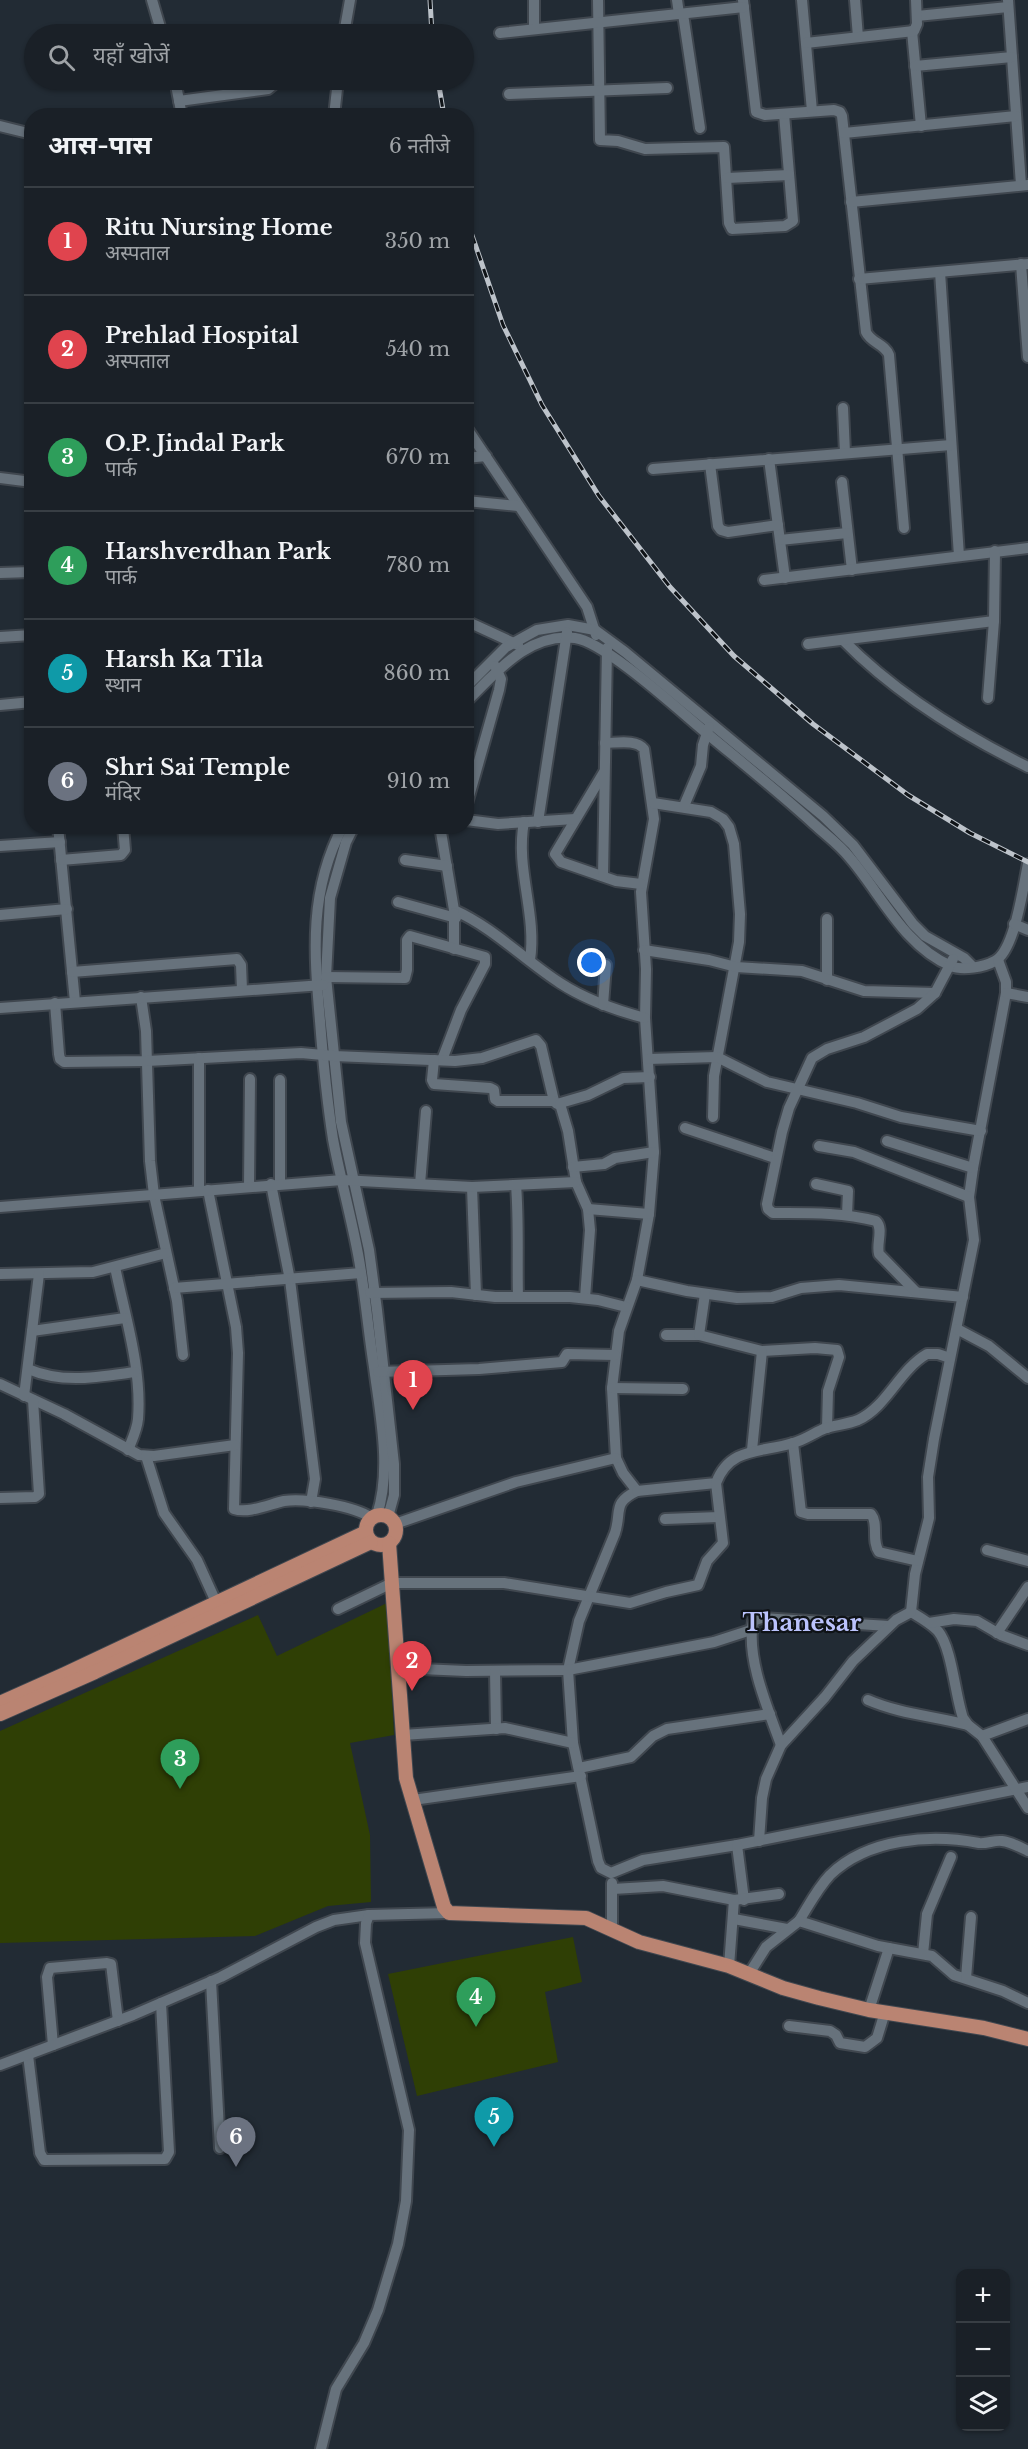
<!DOCTYPE html>
<html lang="hi">
<meta charset="utf-8">
<style>
:root{--surface:#1a2027;--page:#272d33;--text:#f1f3f6;--muted:#9fa3a7;--line:#383e44;--accent:#a7b0fc}
body{margin:0;font-family:"Libre Baskerville","Noto Sans Devanagari",serif;background:var(--page);color:var(--text)}
.controls{position:absolute;right:18px;bottom:18px;display:grid;overflow:hidden;border-radius:12px;box-shadow:0 2px 4px #0004}
.controls button{width:54px;height:54px;display:grid;place-items:center;padding:0;border:0;border-bottom:2px solid var(--line);background:var(--surface);color:var(--text);font:30px sans-serif}
.you{position:absolute;left:592px;top:963px;width:21px;height:21px;margin:-15px;border:4px solid #fff;border-radius:50%;background:#1a73e8;box-shadow:0 0 0 9px #1a73e833}
.badge{display:grid;place-items:center;width:39px;height:39px;border-radius:50%;background:var(--accent);color:#fff;font-size:20px;font-weight:700}
.pin{position:absolute;translate:-50% -50px;filter:drop-shadow(0 2px 3px #0008)}
.pin::after{content:'';position:absolute;top:32px;width:21px;height:18px;background:inherit;clip-path:polygon(0 0,100% 0,50% 100%)}
.list{margin:0;padding:0;list-style:none}
h2{display:flex;justify-content:space-between;align-items:center;height:78px;margin:0;padding:0 24px;font-size:26px}
h2 small{font-size:20px;font-weight:400;color:var(--muted)}
.list li{display:grid;grid-template-columns:39px 1fr auto;gap:18px;align-items:center;box-sizing:border-box;height:108px;padding:0 24px;border-top:2px solid var(--line)}
.list b{display:block;font-size:22px;white-space:nowrap}
.list p{margin:0;font-size:20px;white-space:nowrap;color:var(--muted)}
.list em{font-size:20px;font-style:normal;color:var(--muted)}
.icon{flex:none;width:33px;height:33px;fill:none;stroke:currentColor;stroke-width:2;stroke-linecap:round;stroke-linejoin:round}
.map{position:relative;flex:none;width:1028px;height:2449px;overflow:hidden}
.search{position:absolute;background:var(--surface);box-shadow:0 2px 4px #0004;left:24px;top:24px;width:450px;height:66px;display:flex;align-items:center;gap:15px;box-sizing:border-box;padding:0 21px;border-radius:33px;color:var(--muted);font-size:22px}
.panel{position:absolute;background:var(--surface);box-shadow:0 2px 4px #0004;left:24px;top:108px;width:450px;height:726px;border-radius:24px}
.map>svg:first-child{display:block}
.green{fill:#2f3f05}
.lines{fill:none;stroke-linecap:round;stroke-linejoin:round}
.minor-casing{stroke:#40474f;stroke-width:14}
.major-casing{stroke:#40474f;stroke-width:16}
.minor{stroke:#67727c;stroke-width:10}
.major{stroke:#ba8472;stroke-width:14}
.rail-casing{stroke:#bdc3ca;stroke-width:5}
.rail{stroke:#0f1317;stroke-width:3;stroke-dasharray:9;stroke-linecap:butt}
.labels{text-anchor:middle;stroke-width:4.5;stroke-linejoin:round;paint-order:stroke}
.district-label{font-size:24px;font-weight:bold;fill:#bbc3fc;stroke:#0f1317}
</style>
<div class="map">
<svg width="1028" height="2449" viewBox="0 0 1028 2449">
<rect width="100%" height="100%" fill="#222b34"/>
<g class="green">
<polygon points="387,1603 394,1735 350,1743 370,1835 371,1902 328,1906 255,1936 0,1943 0,1731 258,1615 277,1656"/>
<polygon points="573,1937 582,1982 545,1992 558,2062 417,2096 388,1974"/>
</g>
<g class="lines">
<g class="minor-casing">
<g id="minor">
<polyline points="152,0 162,34"/>
<polyline points="534,0 534,29"/>
<polyline points="598,0 600,140 618,141 645,149 724,147 729,223 732,229 785,226 793,221 784,114"/>
<polyline points="677,0 679,14"/>
<path d="M743 0 756 112 765 115 834 110 840 112 842 116 866 332C871 343 885 344 889 355L904 528"/>
<polyline points="802,0 812,111"/>
<polyline points="855,0 858,37"/>
<polyline points="1008,0 1021,185"/>
<polyline points="683,14 700,128"/>
<polyline points="917,16 1008,7"/>
<polyline points="912,31 921,126"/>
<polyline points="500,33 744,7"/>
<polyline points="344,34 350,0"/>
<polyline points="806,43 914,31 917,24 916,0"/>
<polyline points="915,66 1012,57"/>
<polyline points="175,80 182,116"/>
<polyline points="509,94 667,88"/>
<polyline points="179,101 268,89 273,85 272,80"/>
<polyline points="334,116 338,80"/>
<polyline points="0,126 32,134"/>
<polyline points="844,133 1016,116"/>
<polyline points="727,178 789,175"/>
<polyline points="851,202 1028,185"/>
<polyline points="1021,264 1028,357"/>
<polyline points="940,272 959,556"/>
<polyline points="859,279 1028,264"/>
<polyline points="843,408 845,453"/>
<polyline points="466,427 587,607 596,635"/>
<polyline points="466,458 486,456"/>
<polyline points="769,459 785,578"/>
<polyline points="710,464 718,526 721,530 728,532 778,525"/>
<polyline points="653,469 951,445"/>
<polyline points="0,478 32,482"/>
<polyline points="842,482 852,570"/>
<polyline points="466,501 518,506"/>
<polyline points="780,540 847,533"/>
<polyline points="0,573 32,572"/>
<polyline points="764,580 1028,548"/>
<polyline points="466,621 518,645"/>
<polyline points="0,637 32,635"/>
<path d="M843 640C896 694 961 734 1028 767"/>
<polyline points="808,644 994,621"/>
<polyline points="466,687 506,647 537,630 568,625 595,630 625,652 823,816 853,845 913,924 925,936 964,958 973,967"/>
<polyline points="988,698 994,621 995,551"/>
<path d="M466 702C496 673 528 632 575 638 606 642 683 714 710 736 745 765 780 793 814 824 826 835 840 845 850 858 881 894 904 946 951 966 963 971 984 967 995 961 1015 950 1023 887 1028 864"/>
<polyline points="0,705 32,702"/>
<path d="M605 743C617 743 636 739 644 749L654 819 641 892 646 969 645 1018 654 1152 649 1214 637 1280 619 1331 612 1388 616 1458 623 1473 637 1491C612 1503 622 1511 615 1533L579 1621 568 1670 573 1743 598 1861 601 1868 611 1873 643 1860 737 1845 1028 1787"/>
<polyline points="604,772 555,854 561,862 616,881 641,884"/>
<polyline points="653,803 711,812 723,819 729,827 734,844 740,914 739,942 714,1076 713,1117"/>
<polyline points="684,806 701,766 703,745 709,727"/>
<polyline points="466,807 499,690 501,679 495,666"/>
<polyline points="466,820 498,824 575,819"/>
<path d="M524 822C515 868 537 914 530 960"/>
<polyline points="538,822 567,632"/>
<polyline points="58,826 75,1002"/>
<path d="M343 826C309 890 314 952 320 1021 323 1060 327 1100 333 1139 340 1177 351 1216 358 1254 365 1291 368 1329 374 1367 380 1414 392 1469 377 1515"/>
<polyline points="354,826 346,842 330,898 326,977 341,1122 369,1250 377,1310 394,1464 394,1495 388,1517"/>
<path d="M440 826 454 910C494 928 523 959 560 983 586 1000 615 1010 645 1018"/>
<polyline points="0,846 60,842"/>
<polyline points="61,860 121,855 125,850 123,826"/>
<polyline points="405,860 447,866"/>
<polyline points="603,876 607,648"/>
<polyline points="398,902 456,918"/>
<polyline points="0,915 67,909"/>
<polyline points="827,919 827,980"/>
<polyline points="1014,924 1028,930"/>
<polyline points="454,949 454,913"/>
<polyline points="644,950 709,960 736,967 802,971 864,991 935,993"/>
<path d="M998 960 1006 982V993L973 1168 969 1197 974 1240 934 1439 928 1477 929 1518 915 1574 911 1612C921 1618 930 1623 938 1631 952 1648 955 1695 963 1718L968 1725 982 1736 1028 1808"/>
<polyline points="72,972 237,959 241,965 242,990"/>
<polyline points="326,977 405,978 407,970 407,940 410,936 485,957 485,964 461,1010 442,1060"/>
<polyline points="1006,993 1028,997"/>
<polyline points="141,997 146,1031 150,1161 154,1195 177,1301 183,1355"/>
<polyline points="55,1003 59,1054 60,1059 64,1062 147,1061 301,1053 334,1056 455,1061 482,1058 536,1040 541,1046 554,1101 557,1104 588,1095 623,1078 650,1077"/>
<polyline points="603,1005 606,965"/>
<polyline points="0,1008 323,985"/>
<polyline points="199,1058 199,1191"/>
<polyline points="648,1059 717,1057 767,1082 857,1103 901,1117 981,1131"/>
<polyline points="434,1060 432,1080 434,1084 490,1088 494,1090 495,1099 498,1101 554,1101"/>
<polyline points="280,1080 280,1184"/>
<polyline points="560,1104 568,1131 576,1182 588,1209 590,1230 585,1298"/>
<polyline points="685,1128 775,1158"/>
<polyline points="887,1141 973,1168"/>
<polyline points="819,1146 854,1152 969,1197"/>
<polyline points="573,1167 604,1164 615,1158 654,1152"/>
<polyline points="271,1184 290,1280 315,1479 311,1502"/>
<polyline points="420,1184 426,1111"/>
<polyline points="816,1184 848,1191 847,1215"/>
<path d="M516 1185C519 1223 517 1259 518 1297"/>
<polyline points="249,1186 250,1079"/>
<polyline points="472,1187 476,1295"/>
<path d="M208 1190 236 1327 238 1353 234 1509C248 1514 270 1504 284 1501 306 1498 354 1506 372 1518"/>
<polyline points="0,1207 342,1180 472,1187 576,1182"/>
<polyline points="588,1209 649,1214"/>
<path d="M115 1267C125 1316 142 1369 138 1419 137 1430 132 1440 128 1450"/>
<polyline points="0,1274 93,1272 166,1253"/>
<polyline points="637,1280 687,1291 737,1298 772,1297 801,1288 839,1285 963,1297"/>
<polyline points="174,1288 361,1273"/>
<path d="M915 1291 879 1254C876 1243 884 1229 876 1221 842 1212 808 1213 773 1213L768 1209 767 1204 782 1132 789 1108 812 1058 827 1049 864 1037 917 1009 935 993 953 959"/>
<polyline points="370,1293 451,1292 495,1297 570,1297 598,1300 626,1307"/>
<polyline points="957,1329 989,1346 1028,1378"/>
<polyline points="32,1331 125,1318"/>
<polyline points="666,1335 699,1335 762,1351 815,1348 837,1350 839,1357 828,1391 827,1428"/>
<polyline points="699,1335 705,1294"/>
<path d="M28 1369C63 1384 98 1377 135 1372"/>
<polyline points="378,1372 479,1369 562,1362 567,1354 615,1355"/>
<polyline points="0,1384 64,1414 139,1455 154,1456 235,1445"/>
<polyline points="612,1388 683,1389"/>
<polyline points="24,1396 39,1274"/>
<path d="M793 1443 801 1512 808 1514H871C879 1524 871 1540 879 1552L918 1561"/>
<polyline points="752,1450 762,1351"/>
<polyline points="146,1456 164,1513 197,1560 216,1602"/>
<path d="M637 1491 716 1483C730 1446 762 1453 793 1443 805 1440 815 1432 826 1428 837 1425 848 1424 858 1420 887 1407 899 1370 927 1354H938L950 1358"/>
<polyline points="0,1498 35,1497 39,1494 33,1400"/>
<polyline points="665,1519 719,1517"/>
<polyline points="395,1524 516,1482 616,1458"/>
<polyline points="987,1550 1028,1561"/>
<polyline points="338,1609 392,1583 504,1583 630,1603 666,1592 698,1585 707,1561 723,1543 716,1483"/>
<polyline points="929,1623 954,1619 977,1621 1001,1635 1028,1645"/>
<polyline points="997,1633 1028,1587"/>
<polyline points="398,1668 466,1671 568,1670 714,1642 751,1630"/>
<polyline points="495,1671 496,1729"/>
<path d="M868 1700C900 1714 934 1716 968 1725"/>
<polyline points="403,1735 505,1728 573,1743"/>
<polyline points="982,1736 1028,1719"/>
<path d="M781 1745C768 1709 746 1659 753 1621L761 1618 889 1626"/>
<polyline points="579,1768 631,1757 653,1736 667,1729 770,1714"/>
<polyline points="413,1800 581,1776"/>
<polyline points="759,1841 762,1798 766,1779 781,1745 825,1697 853,1661 896,1620 911,1612"/>
<polyline points="737,1845 744,1900"/>
<polyline points="613,1889 663,1886 734,1900 779,1894"/>
<polyline points="734,1919 787,1929"/>
<path d="M799 1921C809 1905 817 1889 830 1875 868 1838 931 1834 979 1843 987 1844 994 1840 1002 1841 1011 1842 1020 1847 1028 1851"/>
<polyline points="612,1929 612,1883"/>
<polyline points="923,1954 927,1914 951,1857"/>
<polyline points="729,1966 734,1900"/>
<polyline points="749,1974 766,1947 799,1921 878,1946 932,1956 954,1975 1003,1991 1028,2003"/>
<polyline points="966,1978 971,1917"/>
<polyline points="211,1981 220,2148"/>
<polyline points="869,2010 889,1948"/>
<polyline points="789,2026 830,2031 836,2035 840,2043 865,2047 877,2038 885,2012"/>
<polyline points="53,2045 47,1977 50,1968 107,1963 111,1964 118,2021"/>
<polyline points="28,2055 40,2153 44,2160 165,2159 169,2152 161,2003"/>
<polyline points="0,2065 133,2015 221,1977 316,1927 334,1920 369,1915"/>
<polyline points="321,2449 336,2389 364,2343 378,2310 398,2244 406,2201 409,2130 365,1943 366,1923 369,1915 449,1913"/>
</g>
</g>
<g class="major-casing">
<g id="major">
<circle cx="381" cy="1530" r="15"/>
<polyline points="389,1543 406,1778 444,1907 449,1913 586,1918 639,1942 729,1966 783,1988 819,1998 869,2010 984,2028 1028,2039"/>
<polyline points="0,1703 65,1674 366,1532"/>
<polyline points="0,1714 95,1672 371,1542"/>
</g>
</g>
<use href="#minor" class="minor"/>
<use href="#major" class="major"/>
<g class="rail-casing">
<g id="rail">
<polyline points="430,0 432,34"/>
<polyline points="438,80 444,116"/>
<polyline points="466,218 503,325 542,405 599,496 670,587 734,656 813,724 908,795 970,833 1028,862"/>
</g>
</g>
<use href="#rail" class="rail"/>
</g>
<g class="labels">
<g class="district-label">
<text x="802" y="1631">Thanesar</text>
</g>
</g>
</svg>
<div class="controls">
<button>+</button>
<button>−</button>
<button><svg class="icon" aria-label="layers" viewBox="0 0 24 24"><path d="M12 4l9 5-9 5-9-5zM3 14l9 5 9-5"/></svg></button>
</div>
<div class="you"></div>
<div class="pin badge" style="left:413px;top:1410px;background:#e0444e">1</div>
<div class="pin badge" style="left:412px;top:1691px;background:#e0444e">2</div>
<div class="pin badge" style="left:180px;top:1789px;background:#2e9e5b">3</div>
<div class="pin badge" style="left:476px;top:2027px;background:#2e9e5b">4</div>
<div class="pin badge" style="left:494px;top:2147px;background:#0f9aa8">5</div>
<div class="pin badge" style="left:236px;top:2167px;background:#6b7280">6</div>
<div class="search"><svg class="icon" aria-label="search" viewBox="0 0 24 24"><circle cx="10" cy="10" r="6"/><path d="M15 15l6 6"/></svg>यहाँ खोजें</div>
<section class="panel">
<h2>आस-पास<small>6 नतीजे</small></h2>
<ul class="list">
<li><span class="badge" style="background:#e0444e">1</span><div><b>Ritu Nursing Home</b><p>अस्पताल</p></div><em>350 m</em></li>
<li><span class="badge" style="background:#e0444e">2</span><div><b>Prehlad Hospital</b><p>अस्पताल</p></div><em>540 m</em></li>
<li><span class="badge" style="background:#2e9e5b">3</span><div><b>O.P. Jindal Park</b><p>पार्क</p></div><em>670 m</em></li>
<li><span class="badge" style="background:#2e9e5b">4</span><div><b>Harshverdhan Park</b><p>पार्क</p></div><em>780 m</em></li>
<li><span class="badge" style="background:#0f9aa8">5</span><div><b>Harsh Ka Tila</b><p>स्थान</p></div><em>860 m</em></li>
<li><span class="badge" style="background:#6b7280">6</span><div><b>Shri Sai Temple</b><p>मंदिर</p></div><em>910 m</em></li>
</ul>
</section>
</div>
